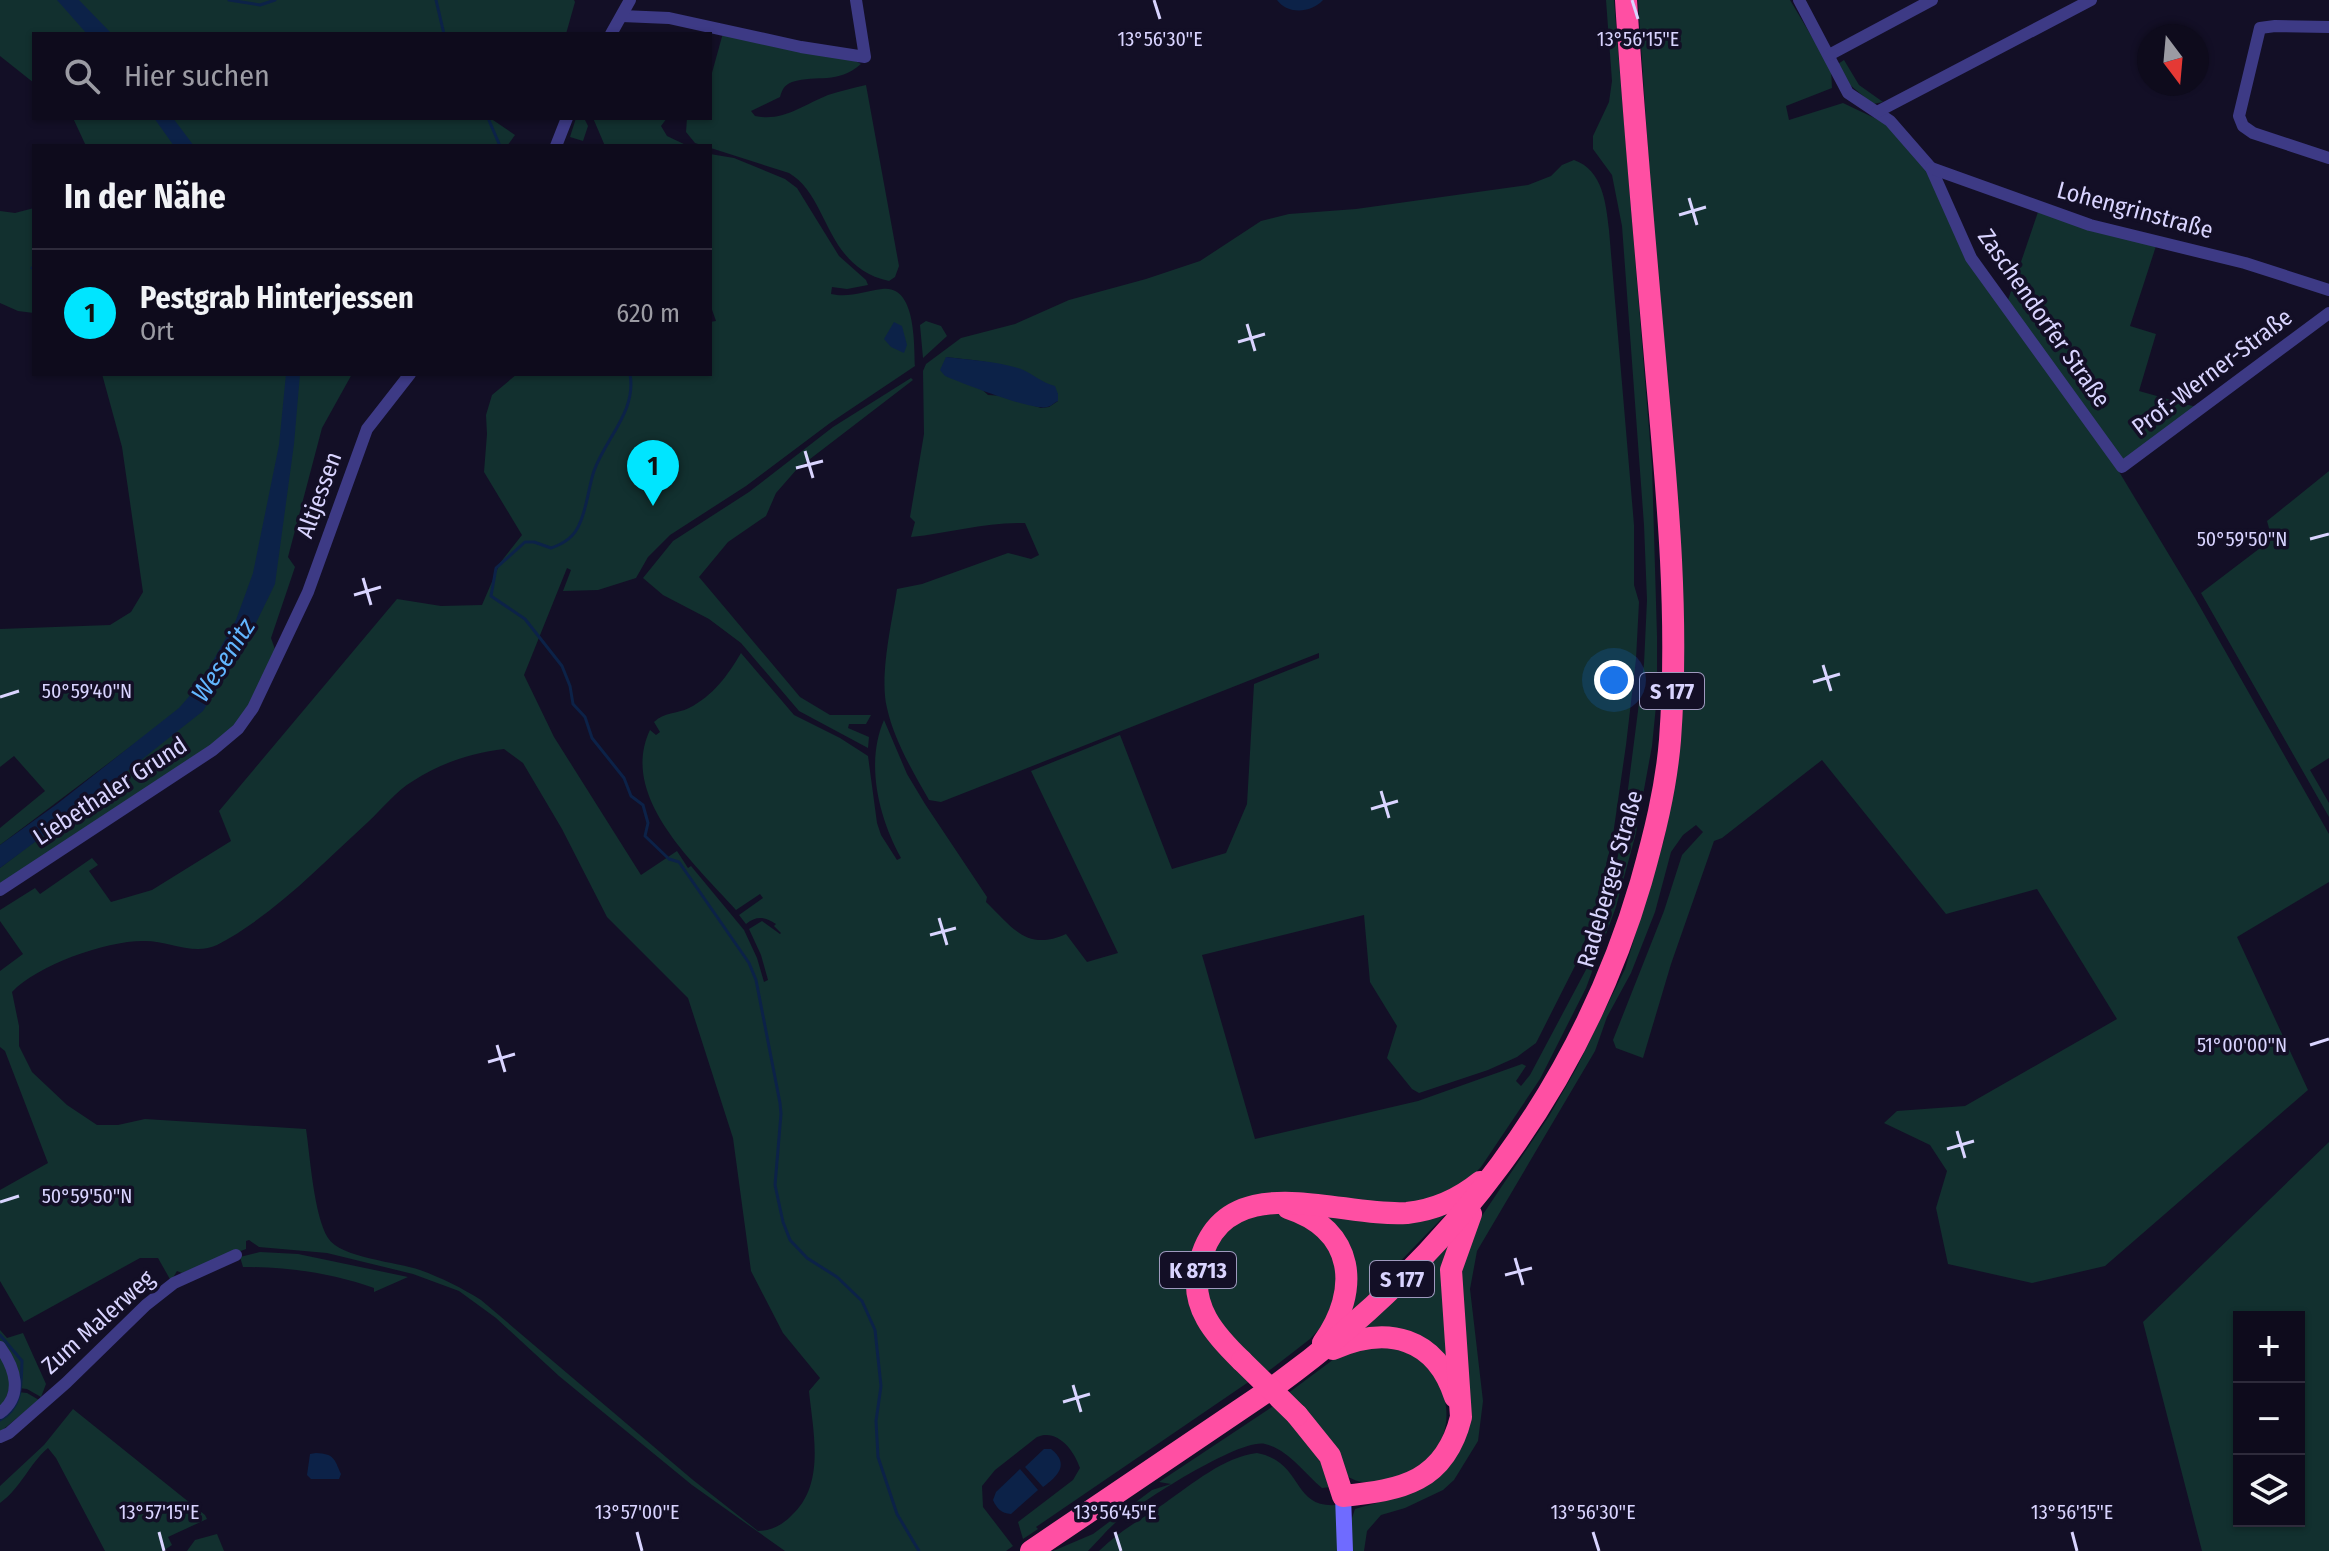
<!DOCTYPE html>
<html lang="de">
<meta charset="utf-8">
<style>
:root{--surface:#0e0b1c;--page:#1c1929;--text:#f1f3f6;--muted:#9b9ba3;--line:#2e2b3b;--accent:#00e5ff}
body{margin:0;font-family:"Fira Sans Condensed",sans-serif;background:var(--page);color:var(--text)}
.controls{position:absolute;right:24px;bottom:24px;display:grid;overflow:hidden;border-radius:0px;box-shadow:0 2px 6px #0004}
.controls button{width:72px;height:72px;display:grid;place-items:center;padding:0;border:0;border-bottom:2px solid var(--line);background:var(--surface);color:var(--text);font:40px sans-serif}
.compass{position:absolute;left:2137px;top:24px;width:72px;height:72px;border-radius:50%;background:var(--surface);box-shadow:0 2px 6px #0004;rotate:164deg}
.you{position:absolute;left:1614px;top:680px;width:28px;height:28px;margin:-20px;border:6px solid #fff;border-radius:50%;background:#1a73e8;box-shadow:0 0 0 12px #1a73e833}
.badge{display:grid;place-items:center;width:52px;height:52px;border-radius:50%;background:var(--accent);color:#111;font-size:26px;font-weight:700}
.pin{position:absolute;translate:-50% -66px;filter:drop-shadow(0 2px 4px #0008)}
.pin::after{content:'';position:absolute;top:42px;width:28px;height:24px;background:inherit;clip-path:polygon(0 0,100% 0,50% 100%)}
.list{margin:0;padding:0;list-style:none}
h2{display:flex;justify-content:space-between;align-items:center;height:104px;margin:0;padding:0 32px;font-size:34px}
h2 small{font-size:26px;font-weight:400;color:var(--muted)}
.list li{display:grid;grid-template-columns:52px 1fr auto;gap:24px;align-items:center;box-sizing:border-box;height:128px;padding:0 32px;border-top:2px solid var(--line)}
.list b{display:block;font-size:30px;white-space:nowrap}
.list p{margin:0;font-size:26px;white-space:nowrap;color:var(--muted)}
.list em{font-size:26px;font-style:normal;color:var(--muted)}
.icon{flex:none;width:44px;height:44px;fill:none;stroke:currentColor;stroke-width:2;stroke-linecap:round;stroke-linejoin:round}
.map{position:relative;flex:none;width:2329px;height:1551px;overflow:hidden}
.search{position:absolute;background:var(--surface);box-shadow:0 2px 6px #0004;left:32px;top:32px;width:680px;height:88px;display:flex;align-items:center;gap:20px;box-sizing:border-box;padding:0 28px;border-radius:0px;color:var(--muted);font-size:30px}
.panel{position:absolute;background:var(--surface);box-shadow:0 2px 6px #0004;left:32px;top:144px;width:680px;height:232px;border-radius:0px}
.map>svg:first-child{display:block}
.green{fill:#12302f;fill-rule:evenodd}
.water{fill:#0c2248}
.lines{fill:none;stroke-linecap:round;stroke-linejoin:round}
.stream{stroke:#0c2248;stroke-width:3}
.street{stroke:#3d3a85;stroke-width:12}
.secondary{stroke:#6f6bff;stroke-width:16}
.highway{stroke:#ff4fa3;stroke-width:22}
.highway-bridge{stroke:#ff4fa3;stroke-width:22}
.ticks{fill:none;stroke:#d9d4ff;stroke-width:3}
.labels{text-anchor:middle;stroke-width:7;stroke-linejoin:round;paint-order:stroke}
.shield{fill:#130f26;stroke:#9e99be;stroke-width:2}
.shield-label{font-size:22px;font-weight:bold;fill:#d9d4ff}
.street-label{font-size:24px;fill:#d9d4ff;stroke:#130f26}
.water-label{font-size:26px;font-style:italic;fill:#62b6ff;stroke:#130f26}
.ticks-label{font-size:20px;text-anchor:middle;fill:#d9d4ff;stroke:#130f26;stroke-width:7;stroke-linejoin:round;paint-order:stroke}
</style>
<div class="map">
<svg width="2329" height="1551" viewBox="0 0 2329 1551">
<rect width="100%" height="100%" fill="#130f26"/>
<g class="green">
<polygon points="0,0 574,0 575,2 566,34 34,34 34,83 0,56"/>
<path d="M1606 0H1614L1652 466 1657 636V696L1652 746 1636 833 1616 907 1586 988 1540 1079 1481 1167 1460 1188 1427 1202H1245L1191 1271 1250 1381 1036 1527 1038 1529 1023 1539 1018 1522 1073 1480 1080 1468C1074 1450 1057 1428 1037 1437L995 1470 982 1486 983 1507 1013 1546 1006 1551H785L692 1485 559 1376 496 1318 459 1291 413 1274 327 1253 259 1247 249 1240 246 1241V1249L182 1273 177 1271 171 1281 158 1258H140L24 1322 0 1281V1190L48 1163 5 1051 0 1047V971L23 954 0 921V910L35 888 40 894 92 858 98 865 89 871 111 902 152 890 231 841 219 811 397 599 441 606 482 605 500 563 522 535 484 472 487 434 486 415 492 395 517 374H710V322L716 321 710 304V154L734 158 785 179 797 188 839 256 866 280 868 285 847 289 832 287 831 294C850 298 864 291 882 289 916 284 914 343 915 366L830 423 746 486 670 535 648 557 636 578 598 590 563 591 571 570 567 568 524 675 554 737 641 875 677 851 688 868 691 866 744 930 757 958 764 982 768 980 761 955 749 929 762 921 780 934 781 933 774 926 776 924C765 917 757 915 746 924L739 915 763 898 760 894 736 910C696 865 618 797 650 730L656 735 660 732 654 722C664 712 677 714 689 708 713 696 728 675 741 653L794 715 840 738 868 756 877 823 881 835 897 860 901 858C879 818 865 764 884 720L907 774 925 804 987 897 986 902C1012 927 1027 952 1066 934L1087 962 1118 953 1031 771 1120 735 1172 869 1226 853 1247 804 1254 684 1319 658V653L941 802 929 800C913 772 894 740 887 708 879 676 892 622 897 589L922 584 1008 553 1031 559 1039 555 1025 523C987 522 949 533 911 537L915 522 910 517 924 434 923 371 926 364 961 338 1015 324 1069 300 1146 279 1200 261 1261 221 1289 214 1356 209 1528 185 1551 176 1562 165 1574 160C1603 170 1606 204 1609 230L1634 525V585L1639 602 1636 659 1626 745 1613 835 1598 902 1578 960 1536 1043 1517 1057 1488 1070 1419 1093 1412 1089 1387 1058 1397 1026 1370 982 1364 915 1202 955 1255 1139 1418 1101 1522 1064 1526 1066 1516 1081 1521 1086 1530 1075 1589 964 1608 904 1622 836 1644 664 1647 600 1644 525 1622 226 1612 175 1593 149V136L1609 102 1612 81ZM946 357C996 363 1017 363 1058 394V401L1049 407 1041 408 1004 396 988 395ZM504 749 523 763 562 829 607 917 688 998 733 1138 751 1271 783 1333 820 1378 809 1391C813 1432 826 1485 791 1516 782 1525 771 1531 758 1531L693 1480 481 1300C462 1288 442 1278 420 1270 398 1262 340 1258 328 1238 314 1216 310 1156 306 1129L145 1119 118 1125H97L67 1105 32 1072 19 1046V1026L12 992C37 965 108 940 145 941 169 941 194 956 217 945 274 915 321 865 368 822 382 809 396 791 413 781 440 763 472 753 504 749Z"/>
<path d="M1638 0H1790L1831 69 1832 88 1786 106 1789 120 1843 103 1883 122 1900 137 1925 169 1969 260 2115 465 2195 598 2329 834V882L2237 937 2308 1090 2105 1266 2032 1283 1948 1264 1936 1208 1947 1171 1930 1145 1884 1123 1897 1111 1965 1106 2117 1019 2037 889 1946 914 1822 760 1722 838 1714 841 1671 964 1643 1058 1616 1048 1613 1040 1664 911 1682 855 1703 832 1696 825 1683 835 1671 852 1655 912 1631 973 1607 1017 1595 1051 1477 1251 1470 1289 1483 1401 1478 1441 1454 1480 1443 1490 1405 1508 1381 1515 1367 1531 1364 1551H1351V1521L1355 1509C1396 1497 1431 1491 1457 1455L1458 1305 1463 1244 1549 1116 1576 1069 1625 969 1664 840 1672 796 1650 181Z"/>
<path d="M723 33 852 59 861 64C837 85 818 74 792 82 784 85 782 90 780 97L751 111 755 116C783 122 803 105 828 95 840 91 853 88 866 85L899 266 895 277 889 281C824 267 830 197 789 173L695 143 686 132 687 118H710V80Z"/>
<polygon points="1844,60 1859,85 1883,102 1873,104 1850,85 1838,64"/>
<polygon points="73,118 490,118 515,135 507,146 86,146"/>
<polygon points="576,118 584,118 588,126 583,141 570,137"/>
<polygon points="593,118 667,118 661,126 667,136 688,146 605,146"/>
<polygon points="34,208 34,313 18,311 0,303 0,211 15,213"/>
<polygon points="2038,212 2156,246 2130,326 2156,334 2139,391 2196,407 2124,461 2007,303"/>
<polygon points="926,321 941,326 947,336 923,358 920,325"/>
<polygon points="102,374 352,374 322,428 288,557 295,567 271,638 276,652 250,705 235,725 211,746 0,885 0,868 139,761 134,744 0,845 0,828 45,791 14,756 0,767 0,629 110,625 131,612 143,592 122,447"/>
<polygon points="911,378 913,380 797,469 776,493 766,516 728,542 699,577 800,697 830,715 871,715 866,724 849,724 848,728 869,737 868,748 799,711 741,643 709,619 663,595 643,578 673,541 749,492 833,427"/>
<polygon points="2329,471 2329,758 2310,770 2329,803 2329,817 2201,593 2272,539 2267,521"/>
<path d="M2329 1142V1551H2202L2143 1322ZM2239 1317H2299V1521H2239Z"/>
<polygon points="1310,1208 1446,1214 1387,1275 1385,1286 1341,1326 1354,1287"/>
<polygon points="1281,1212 1298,1218 1331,1248 1341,1285 1323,1325 1310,1339 1266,1373 1232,1339 1209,1306 1205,1275 1218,1239 1237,1220"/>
<polygon points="1451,1240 1449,1368 1358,1333 1435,1260"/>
<path d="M260 1252 298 1254 408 1277 374 1292V1288C332 1273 288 1267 243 1267L240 1257Z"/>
<path d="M0 1330 7 1338 23 1333 46 1384 41 1397 27 1389 19 1388C19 1368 13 1356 0 1341Z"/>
<path d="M1370 1344C1383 1347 1402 1347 1413 1353 1424 1358 1433 1371 1438 1381 1462 1429 1433 1473 1382 1481 1367 1483 1360 1484 1347 1476L1287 1394 1334 1359Z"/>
<path d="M0 1354C11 1374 14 1388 0 1408Z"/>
<polygon points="18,1392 27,1393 39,1400 0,1432 0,1418"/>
<path d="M1275 1405 1323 1458 1331 1487 1322 1488C1304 1473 1289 1450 1265 1444 1239 1438 1136 1505 1114 1524 1105 1532 1097 1542 1088 1551H1053L1093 1534 1152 1490 1171 1484 1159 1482Z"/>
<path d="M73 1409 205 1515 207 1519 168 1537 172 1545 163 1551H105L56 1458 48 1448C29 1464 21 1488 0 1503V1486L44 1445Z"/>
<path d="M1257 1453C1304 1462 1291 1508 1336 1505L1339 1551H1099C1119 1531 1142 1519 1165 1503 1192 1484 1224 1457 1257 1453Z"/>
<polygon points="217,1534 224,1551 187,1551 195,1540"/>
</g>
<g class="water">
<polygon points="57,0 79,0 112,34 87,34"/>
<path d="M1277 0H1323C1311 13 1288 15 1277 0Z"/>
<polygon points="154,118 173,118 194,146 174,146"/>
<polygon points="894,322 902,326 907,345 904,353 891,347 884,339"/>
<path d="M946 357C971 360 997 361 1021 369 1033 374 1042 383 1055 386L1058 394V401C1054 403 1050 407 1047 407 1032 411 962 383 945 376L940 370Z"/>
<polygon points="286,374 300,374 294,444 275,584 253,629 203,711 74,813 0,868 0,845 57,804 179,708 200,684 236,620 253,573 279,445"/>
<path d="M1044 1449H1051C1070 1464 1058 1476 1043 1487L1025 1467Z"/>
<path d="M316 1453C334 1454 334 1458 341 1474L339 1479H311L307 1475 310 1454Z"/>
<path d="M1020 1469 1038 1490 1011 1514C1001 1513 997 1509 993 1500L996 1492Z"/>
</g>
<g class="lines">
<g class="stream">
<polyline points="229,0 260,5 275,0"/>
<polyline points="436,0 444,34"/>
<polyline points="488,118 500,146"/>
<polyline points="32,268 34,268"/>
<path d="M630 374C637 411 605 439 594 471 588 489 587 509 579 525 574 537 563 544 551 548L534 542H525L496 568 491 596 525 619 562 666 570 686 573 704 585 717 592 738 624 778 631 796 643 805 648 823 645 836 669 859 679 862 749 963 756 980 780 1103 781 1114 775 1185 783 1222 790 1240 807 1258 837 1277 862 1301 875 1330 881 1386 876 1421 878 1457 897 1514 919 1551"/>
<path d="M0 1335 22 1361C21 1385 23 1407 0 1420"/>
</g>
<g class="street">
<polyline points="1799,0 1848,93 1890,121 1931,168 1971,258 2122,467 2329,313"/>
<polyline points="622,16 669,18 801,47 865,57 856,0"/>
<polyline points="2329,27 2275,26 2260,28 2239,116 2243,126 2253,133 2329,158"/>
<polyline points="611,34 630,0"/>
<polyline points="1829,55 1932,0"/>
<polyline points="1877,112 2091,0"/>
<polyline points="556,146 567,118"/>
<polyline points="1931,168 2090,225 2245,263 2329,290"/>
<polyline points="0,890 213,750 238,729 253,708 308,592 367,429 410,374"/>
<path d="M0 1347C15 1368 24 1395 0 1413"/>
<polyline points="0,1437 9,1433 66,1383 146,1305 174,1283 236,1255"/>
</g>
<polyline class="secondary" points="1343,1496 1345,1551"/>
<g class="highway">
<path d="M1288 1208C1355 1230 1361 1290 1323 1343"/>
<path d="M1333 1349C1387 1325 1436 1337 1455 1397"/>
<path d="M1242 1361C1215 1335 1189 1306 1199 1266 1222 1163 1339 1218 1407 1213 1434 1210 1459 1199 1480 1182"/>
<path d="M1297 1415 1330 1456 1343 1496C1402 1490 1445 1482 1461 1417L1451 1270 1471 1214"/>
<path d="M1031 1551 1275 1386C1449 1260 1580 1090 1641 882 1654 836 1666 789 1670 740 1679 620 1668 500 1657 381 1646 254 1634 127 1626 0"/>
</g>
<polyline class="highway-bridge" points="1242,1361 1297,1415"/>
</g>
<path class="ticks" d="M1154 0 1160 19M1632 0 1638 19M1689 198 1697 225M1679 215 1706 207M1247 324 1255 351M1238 342 1265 334M805 451 813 478M796 468 823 461M2310 539 2329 534M363 578 371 605M354 595 381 587M1823 665 1831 691M1813 682 1840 674M0 697 19 691M1381 791 1389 818M1371 809 1398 801M939 918 947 945M930 935 956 928M497 1045 505 1072M2310 1045 2329 1039M488 1062 515 1054M1957 1131 1965 1158M1947 1149 1974 1141M0 1202 19 1196M1515 1258 1523 1285M1505 1275 1532 1268M1073 1385 1081 1412M1063 1402 1090 1394M159 1532 164 1551M637 1532 642 1551M1115 1532 1121 1551M1593 1532 1599 1551M2072 1532 2077 1551"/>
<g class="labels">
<g class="shield">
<rect x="1640" y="673" width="64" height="36" rx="6"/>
<rect x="1160" y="1252" width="76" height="36" rx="6"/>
<rect x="1370" y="1261" width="64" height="36" rx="6"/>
</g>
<g class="shield-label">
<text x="1672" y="699">S 177</text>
<text x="1198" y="1278">K 8713</text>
<text x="1402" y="1287">S 177</text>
</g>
<g class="street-label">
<text transform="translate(2135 210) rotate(15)" y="8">Lohengrinstraße</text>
<text transform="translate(2044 318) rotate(55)" y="8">Zaschendorfer Straße</text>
<text transform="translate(2212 372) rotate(-37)" y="8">Prof.-Werner-Straße</text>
<text transform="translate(319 495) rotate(-70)" y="8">Altjessen</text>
<text transform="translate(110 791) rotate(-33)" y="8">Liebethaler Grund</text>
<text transform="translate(1610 879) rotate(-74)" y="8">Radeberger Straße</text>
<text transform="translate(98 1322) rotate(-42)" y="8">Zum Malerweg</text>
</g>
<g class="water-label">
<text transform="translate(223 660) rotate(-57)" y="9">Wesenitz</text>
</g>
</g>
<g class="ticks-label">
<text x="1160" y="46">13°56'30"E</text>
<text x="1638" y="46">13°56'15"E</text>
<text x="2242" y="546">50°59'50"N</text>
<text x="87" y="698">50°59'40"N</text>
<text x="2242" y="1052">51°00'00"N</text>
<text x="87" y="1203">50°59'50"N</text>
<text x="159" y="1519">13°57'15"E</text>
<text x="637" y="1519">13°57'00"E</text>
<text x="1115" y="1519">13°56'45"E</text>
<text x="1593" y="1519">13°56'30"E</text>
<text x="2072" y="1519">13°56'15"E</text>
</g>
</svg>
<div class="controls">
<button>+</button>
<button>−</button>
<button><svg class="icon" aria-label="layers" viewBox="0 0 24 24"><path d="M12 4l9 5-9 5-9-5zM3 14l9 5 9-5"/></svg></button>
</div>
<svg class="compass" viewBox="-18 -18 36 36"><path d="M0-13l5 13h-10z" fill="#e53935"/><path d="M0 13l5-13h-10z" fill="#9b9ba3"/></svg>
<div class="you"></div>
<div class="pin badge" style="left:653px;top:506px">1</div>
<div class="search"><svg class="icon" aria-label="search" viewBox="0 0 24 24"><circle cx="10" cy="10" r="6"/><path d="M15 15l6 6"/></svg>Hier suchen</div>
<section class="panel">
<h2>In der Nähe<small></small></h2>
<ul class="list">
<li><span class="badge">1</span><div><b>Pestgrab Hinterjessen</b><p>Ort</p></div><em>620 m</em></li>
</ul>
</section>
</div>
